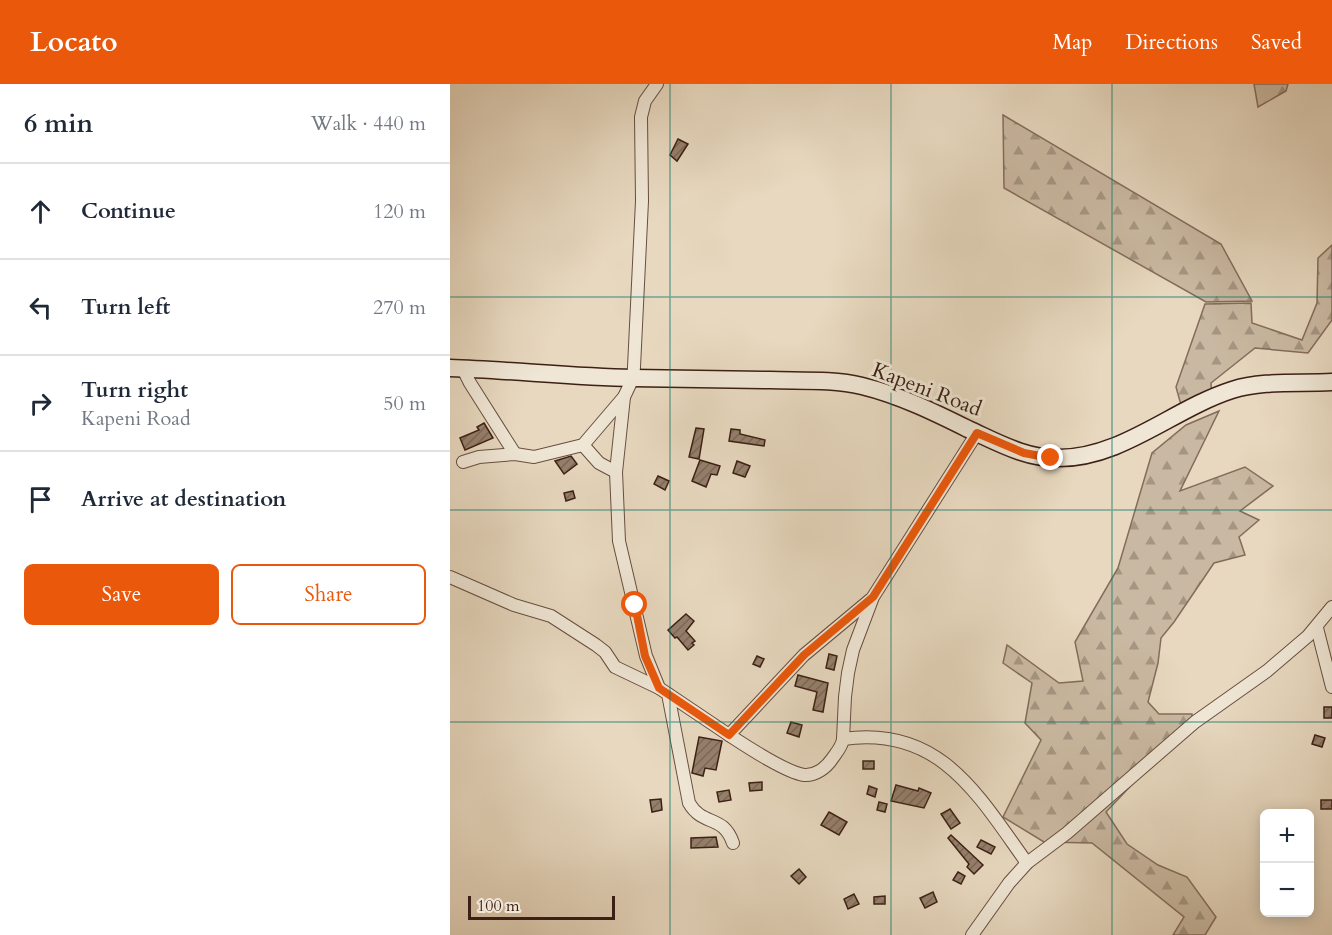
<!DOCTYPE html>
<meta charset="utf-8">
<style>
:root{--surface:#fff;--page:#f2f2f3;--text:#1f2937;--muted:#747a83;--line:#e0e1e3;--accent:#ea580c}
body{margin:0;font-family:Cardo,serif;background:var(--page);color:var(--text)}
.controls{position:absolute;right:18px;bottom:18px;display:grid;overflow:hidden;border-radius:9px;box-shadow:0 3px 15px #0003}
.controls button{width:54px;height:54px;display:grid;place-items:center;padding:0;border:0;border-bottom:2px solid var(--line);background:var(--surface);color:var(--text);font:30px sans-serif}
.scale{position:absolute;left:18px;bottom:15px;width:147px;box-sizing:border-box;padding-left:6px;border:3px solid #3d2015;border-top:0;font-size:16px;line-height:21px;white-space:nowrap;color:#3d2015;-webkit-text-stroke:4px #efe6d5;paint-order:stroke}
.stop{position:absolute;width:18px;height:18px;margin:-14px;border:4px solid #ea580c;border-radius:50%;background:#fff}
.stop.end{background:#ea580c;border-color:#fff;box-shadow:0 2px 6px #0008}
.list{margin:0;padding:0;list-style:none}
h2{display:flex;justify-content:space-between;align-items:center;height:78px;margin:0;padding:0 24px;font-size:26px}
h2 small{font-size:20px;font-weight:400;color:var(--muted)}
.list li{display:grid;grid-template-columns:39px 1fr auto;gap:18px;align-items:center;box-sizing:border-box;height:96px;padding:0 24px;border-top:2px solid var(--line)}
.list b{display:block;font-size:22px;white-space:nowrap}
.list p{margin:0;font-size:20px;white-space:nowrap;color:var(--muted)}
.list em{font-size:20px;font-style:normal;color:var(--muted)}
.actions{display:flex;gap:12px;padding:18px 24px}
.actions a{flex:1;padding:14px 0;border:2px solid var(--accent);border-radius:9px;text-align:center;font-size:21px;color:var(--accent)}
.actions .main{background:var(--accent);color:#fff}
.icon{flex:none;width:33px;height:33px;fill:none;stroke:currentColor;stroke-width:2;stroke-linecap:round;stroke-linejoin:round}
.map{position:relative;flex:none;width:882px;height:851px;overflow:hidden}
header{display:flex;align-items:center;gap:36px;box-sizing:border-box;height:84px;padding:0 30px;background:var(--accent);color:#fff}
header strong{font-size:28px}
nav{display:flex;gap:33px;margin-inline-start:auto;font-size:21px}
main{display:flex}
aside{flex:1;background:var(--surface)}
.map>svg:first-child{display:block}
.forest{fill:url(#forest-firs);stroke:#846c5c;stroke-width:1.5}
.building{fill:url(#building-hatch);stroke:#3d2015;stroke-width:1.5}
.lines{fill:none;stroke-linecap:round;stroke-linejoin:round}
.street-casing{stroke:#684e40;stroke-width:14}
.secondary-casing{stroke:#3d2015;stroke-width:19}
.street{stroke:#efe6d5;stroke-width:12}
.secondary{stroke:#efe6d5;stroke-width:16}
.route{stroke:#ea580c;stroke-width:8}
.grid{fill:none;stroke:#0f766e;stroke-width:1.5;stroke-opacity:0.55}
.labels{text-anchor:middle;stroke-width:6;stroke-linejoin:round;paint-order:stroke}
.street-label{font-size:21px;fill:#3d2015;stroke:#efe6d5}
</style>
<header>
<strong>Locato</strong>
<nav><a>Map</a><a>Directions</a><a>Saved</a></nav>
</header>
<main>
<aside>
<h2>6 min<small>Walk · 440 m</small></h2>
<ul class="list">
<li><svg class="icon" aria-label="ahead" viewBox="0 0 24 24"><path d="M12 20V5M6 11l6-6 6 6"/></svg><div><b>Continue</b></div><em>120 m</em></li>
<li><svg class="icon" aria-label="left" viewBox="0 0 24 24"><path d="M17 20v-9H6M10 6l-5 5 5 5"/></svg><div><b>Turn left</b></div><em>270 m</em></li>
<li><svg class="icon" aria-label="right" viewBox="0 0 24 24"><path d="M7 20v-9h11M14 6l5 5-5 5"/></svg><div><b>Turn right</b><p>Kapeni Road</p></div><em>50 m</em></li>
<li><svg class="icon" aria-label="arrive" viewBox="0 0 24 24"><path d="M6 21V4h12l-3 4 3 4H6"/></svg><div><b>Arrive at destination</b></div></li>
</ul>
<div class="actions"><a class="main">Save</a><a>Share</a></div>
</aside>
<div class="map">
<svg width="882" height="851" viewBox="0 0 882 851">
<defs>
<pattern id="forest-firs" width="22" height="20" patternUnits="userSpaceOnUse" patternTransform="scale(1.5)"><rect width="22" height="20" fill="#cab9a2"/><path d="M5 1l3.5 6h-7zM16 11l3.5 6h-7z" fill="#a59683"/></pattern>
<pattern id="building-hatch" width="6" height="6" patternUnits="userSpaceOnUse" patternTransform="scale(1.5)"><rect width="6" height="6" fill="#95806d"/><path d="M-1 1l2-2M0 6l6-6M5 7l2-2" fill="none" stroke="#7b6858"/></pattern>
</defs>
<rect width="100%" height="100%" fill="#e7d8bf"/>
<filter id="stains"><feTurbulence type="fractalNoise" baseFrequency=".00333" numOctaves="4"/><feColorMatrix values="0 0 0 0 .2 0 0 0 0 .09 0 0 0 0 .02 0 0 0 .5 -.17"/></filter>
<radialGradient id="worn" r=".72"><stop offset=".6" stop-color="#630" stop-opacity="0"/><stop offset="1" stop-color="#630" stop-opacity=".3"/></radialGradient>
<g class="forest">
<polygon points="804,0 838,0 836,7 808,23"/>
<polygon points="553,31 771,160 802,217 756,218 554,104"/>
<polygon points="882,161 882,236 858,269 805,264 761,299 762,318 733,328 726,303 755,220 801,219 802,239 852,256 867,219 868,174"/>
<polygon points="769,327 730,407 795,383 823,402 790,427 809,436 789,453 795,471 764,479 724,538 711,554 708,579 698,618 709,630 742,630 742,637 656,728 677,760 708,781 737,793 766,833 755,851 723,851 734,833 642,759 594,758 553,733 591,656 575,639 582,599 553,579 557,561 609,599 633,597 625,558 668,484 702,369 736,341"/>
</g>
<g class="building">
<polygon points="228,55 238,60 227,77 220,71"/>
<polygon points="34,339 43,354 15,366 10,354 29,346 27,343"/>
<polygon points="246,344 254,345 249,375 239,373"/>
<polygon points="281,345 290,346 290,350 315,356 314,362 279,357"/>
<polygon points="121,372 127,380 114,390 105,377"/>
<polygon points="250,376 270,382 267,391 261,390 256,403 242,397"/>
<polygon points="287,377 300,382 295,393 283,389"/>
<polygon points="208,392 219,397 215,406 204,400"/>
<polygon points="123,407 125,414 116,417 114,409"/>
<polygon points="236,530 244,537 236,547 245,557 242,559 244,561 238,566 227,553 225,554 218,546"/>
<polygon points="379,570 387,572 384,586 376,584"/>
<polygon points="307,572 314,575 310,583 303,580"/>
<polygon points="348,591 378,599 373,628 363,626 367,608 345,602"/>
<rect x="874" y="623" width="8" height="11"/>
<polygon points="341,638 352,641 349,653 337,649"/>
<polygon points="865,651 875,654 872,663 862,660"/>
<polygon points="249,653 272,657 266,686 255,684 253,692 242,689"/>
<rect x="413" y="677" width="11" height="8"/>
<polygon points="312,698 312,706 300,707 299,699"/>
<polygon points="446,701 468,707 469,704 481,709 474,724 441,717"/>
<polygon points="419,702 427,705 425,713 417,710"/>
<polygon points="279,706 281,716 269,718 267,708"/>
<polygon points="211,715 212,726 202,728 200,716"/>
<rect x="871" y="716" width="11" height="9"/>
<polygon points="429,718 437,720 435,728 427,726"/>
<polygon points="500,725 510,739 501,745 491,730"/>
<polygon points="379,728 397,738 389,751 371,741"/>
<polygon points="501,751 533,781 524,790 517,783 519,780 498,754"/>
<polygon points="266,753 268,763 241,764 241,754"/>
<polygon points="531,756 545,763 541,770 527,763"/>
<polygon points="349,785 356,793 349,800 341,792"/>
<polygon points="508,788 515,792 511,800 503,796"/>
<polygon points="483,808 487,818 475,824 470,814"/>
<polygon points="404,810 409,820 398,825 394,815"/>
<polygon points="435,812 435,820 424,820 424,813"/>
</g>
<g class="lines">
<g class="street-casing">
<g id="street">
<path d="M207 0 195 17 191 33 192 117 184 283 183 294 174 313 166 388 169 457 196 572 209 604 218 610 239 719C253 743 273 730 283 759"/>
<polyline points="13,285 20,299 65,370"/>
<path d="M527 349 423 513 403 566 398 589 395 613 393 655C490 641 528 711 577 779"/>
<polyline points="133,361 149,379 166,388"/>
<polyline points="13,378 29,373 65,370 84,373 133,361 174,313"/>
<polyline points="0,493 64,521 101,532 146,561 155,568 165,583 209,604"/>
<polyline points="867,544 882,603"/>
<polyline points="218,610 279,651 354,571 420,516"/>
<path d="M279 651C296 662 335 688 354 691 365 692 376 684 382 675 386 669 392 663 393 655"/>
<polyline points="522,851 559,799 577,779 617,749 745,638 817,587 858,552 882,523"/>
</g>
</g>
<g class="secondary-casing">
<path id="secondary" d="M0 284C61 286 122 293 183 294 229 295 275 295 320 296 350 297 383 295 412 302 449 311 484 328 518 345 547 358 576 375 609 374 672 374 723 325 782 306 813 296 849 300 882 298"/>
</g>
<use href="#street" class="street"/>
<use href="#secondary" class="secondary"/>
</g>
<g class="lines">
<polyline class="route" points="185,521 195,572 209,604 279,651 354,571 423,513 527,349 574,369 601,374"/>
</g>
<path class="grid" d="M220 0V851M441 0V851M662 0V851M0 213H882M0 426H882M0 638H882"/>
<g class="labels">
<g class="street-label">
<text transform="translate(477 305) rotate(21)" y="7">Kapeni Road</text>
</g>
</g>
<rect width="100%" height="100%" filter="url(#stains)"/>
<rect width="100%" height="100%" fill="url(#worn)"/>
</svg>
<div class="controls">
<button>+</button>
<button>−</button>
</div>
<div class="scale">100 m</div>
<div class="stop" style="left:185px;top:521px"></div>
<div class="stop end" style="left:601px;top:374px"></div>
</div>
</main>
